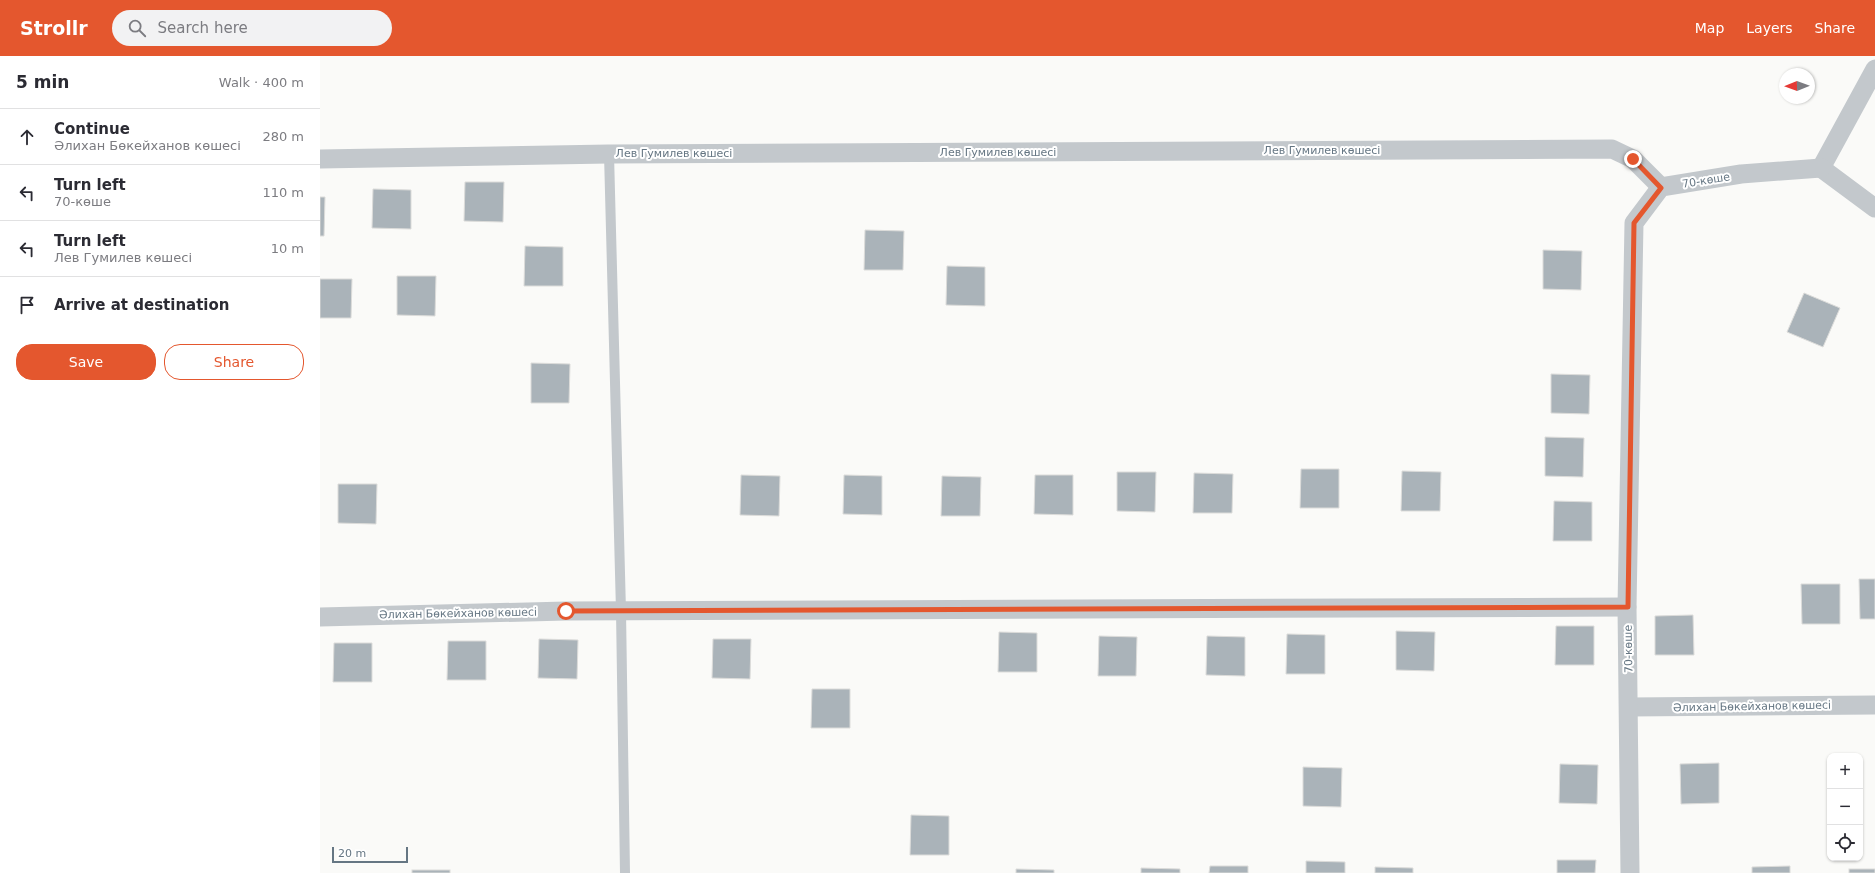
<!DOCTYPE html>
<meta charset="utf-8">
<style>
:root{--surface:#fff;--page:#f2f2f3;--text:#2b2b33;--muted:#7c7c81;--line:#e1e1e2;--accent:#e4572e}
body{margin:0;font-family:"DejaVu Sans",sans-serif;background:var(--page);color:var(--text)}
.controls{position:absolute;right:12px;bottom:12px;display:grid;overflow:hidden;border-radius:8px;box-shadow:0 1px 3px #0004}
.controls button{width:36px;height:36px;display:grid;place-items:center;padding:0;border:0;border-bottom:1px solid var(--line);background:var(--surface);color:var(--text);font:20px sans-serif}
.compass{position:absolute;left:1459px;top:12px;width:36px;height:36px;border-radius:50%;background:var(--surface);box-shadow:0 1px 3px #0004;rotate:269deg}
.scale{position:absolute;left:12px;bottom:10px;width:76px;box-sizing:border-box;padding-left:4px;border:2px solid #657683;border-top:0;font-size:11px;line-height:14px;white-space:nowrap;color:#657683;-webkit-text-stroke:3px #fff;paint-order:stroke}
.stop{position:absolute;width:12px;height:12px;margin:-9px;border:3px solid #e4572e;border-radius:50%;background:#fff}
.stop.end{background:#e4572e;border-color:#fff;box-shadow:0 1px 4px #0008}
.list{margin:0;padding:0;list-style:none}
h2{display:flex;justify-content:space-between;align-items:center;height:52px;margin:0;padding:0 16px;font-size:17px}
h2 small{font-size:13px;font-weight:400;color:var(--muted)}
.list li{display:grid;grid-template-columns:26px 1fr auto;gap:12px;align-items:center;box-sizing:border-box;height:56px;padding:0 16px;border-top:1px solid var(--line)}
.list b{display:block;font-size:15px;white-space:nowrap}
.list p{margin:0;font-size:13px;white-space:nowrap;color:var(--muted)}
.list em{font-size:13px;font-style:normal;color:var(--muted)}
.actions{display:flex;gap:8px;padding:12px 16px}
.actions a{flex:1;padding:9px 0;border:1px solid var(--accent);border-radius:16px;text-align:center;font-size:14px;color:var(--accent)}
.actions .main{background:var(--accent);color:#fff}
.icon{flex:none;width:22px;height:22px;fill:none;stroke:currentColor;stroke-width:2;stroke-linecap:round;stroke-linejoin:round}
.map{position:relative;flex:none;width:1555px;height:817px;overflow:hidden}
header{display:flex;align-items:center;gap:24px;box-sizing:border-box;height:56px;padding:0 20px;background:var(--accent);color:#fff}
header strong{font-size:19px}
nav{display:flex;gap:22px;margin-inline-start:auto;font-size:14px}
.search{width:280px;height:36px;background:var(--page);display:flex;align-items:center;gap:10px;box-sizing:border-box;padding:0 14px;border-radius:22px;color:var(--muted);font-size:15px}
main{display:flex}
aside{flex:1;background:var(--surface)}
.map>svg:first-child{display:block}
.building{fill:#aab3b9;stroke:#dcdcda}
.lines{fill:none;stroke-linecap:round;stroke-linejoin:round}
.lane{stroke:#c3c8cc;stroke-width:10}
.street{stroke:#c3c8cc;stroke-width:19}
.route{stroke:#e4572e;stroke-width:5}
.labels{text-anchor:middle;stroke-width:4;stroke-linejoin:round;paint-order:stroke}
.street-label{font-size:11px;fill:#657683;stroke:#fff}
</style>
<header>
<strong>Strollr</strong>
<div class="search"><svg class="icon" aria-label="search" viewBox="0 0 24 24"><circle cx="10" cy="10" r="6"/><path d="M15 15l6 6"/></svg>Search here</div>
<nav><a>Map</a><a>Layers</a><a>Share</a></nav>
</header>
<main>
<aside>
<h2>5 min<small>Walk · 400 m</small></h2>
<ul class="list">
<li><svg class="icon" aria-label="ahead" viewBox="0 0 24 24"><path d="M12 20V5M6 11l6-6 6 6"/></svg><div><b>Continue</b><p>Әлихан Бөкейханов көшесі</p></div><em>280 m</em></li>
<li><svg class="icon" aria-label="left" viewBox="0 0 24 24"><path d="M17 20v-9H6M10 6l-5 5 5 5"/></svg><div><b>Turn left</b><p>70-көше</p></div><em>110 m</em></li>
<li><svg class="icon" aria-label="left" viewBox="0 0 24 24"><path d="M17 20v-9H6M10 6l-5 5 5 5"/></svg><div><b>Turn left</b><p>Лев Гумилев көшесі</p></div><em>10 m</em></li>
<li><svg class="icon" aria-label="arrive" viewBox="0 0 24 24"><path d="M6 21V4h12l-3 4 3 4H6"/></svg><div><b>Arrive at destination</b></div></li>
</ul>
<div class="actions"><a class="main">Save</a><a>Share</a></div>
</aside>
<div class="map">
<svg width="1555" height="817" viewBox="0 0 1555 817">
<rect width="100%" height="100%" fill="#fafaf8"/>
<g class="building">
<polygon points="145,126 184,126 183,166 144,165"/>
<polygon points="53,133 91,134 91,173 52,172"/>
<polygon points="0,141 5,141 4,180 0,180"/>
<polygon points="545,174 584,175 583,214 544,214"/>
<polygon points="205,190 243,191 243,230 204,230"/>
<polygon points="1223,194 1262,195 1261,234 1223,233"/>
<polygon points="627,210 665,211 665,250 626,249"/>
<polygon points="77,220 116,220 115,260 77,259"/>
<polygon points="0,223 32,223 31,262 0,262"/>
<polygon points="1484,237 1520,252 1503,291 1467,276"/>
<polygon points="211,307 250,308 249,347 211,347"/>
<polygon points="1231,318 1270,319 1269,358 1231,357"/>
<polygon points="1225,381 1264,382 1263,421 1225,420"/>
<polygon points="981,413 1019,413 1019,452 980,452"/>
<polygon points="1082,415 1121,416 1120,455 1081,455"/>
<polygon points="797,416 836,416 835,456 797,455"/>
<polygon points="874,417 913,418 912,457 873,457"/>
<polygon points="421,419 460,420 459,460 420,459"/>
<polygon points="524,419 562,420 562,459 523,458"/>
<polygon points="715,419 753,419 753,459 714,458"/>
<polygon points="622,420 661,421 660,460 621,460"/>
<polygon points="18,428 57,428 56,468 18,467"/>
<polygon points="1234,445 1272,446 1272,485 1233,485"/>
<polygon points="1539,523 1555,523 1555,563 1540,563"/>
<polygon points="1481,528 1520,528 1520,568 1482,568"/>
<polygon points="1373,559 1374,599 1335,599 1335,560"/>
<polygon points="1236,570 1274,570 1274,609 1235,609"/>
<polygon points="1076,575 1115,576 1114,615 1076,614"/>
<polygon points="679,576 717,577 717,616 678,616"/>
<polygon points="967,578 1005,579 1005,618 966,618"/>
<polygon points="779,580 817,581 816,620 778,620"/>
<polygon points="887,580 925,581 925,620 886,619"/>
<polygon points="219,583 258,584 257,623 218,622"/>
<polygon points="393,583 431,583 430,623 392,622"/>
<polygon points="128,585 166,585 166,624 127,624"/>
<polygon points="14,587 52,587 52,626 13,626"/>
<polygon points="492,633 530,633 530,672 491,672"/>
<polygon points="1399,707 1399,747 1361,748 1360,708"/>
<polygon points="1240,708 1278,709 1277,748 1239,747"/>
<polygon points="983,711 1022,712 1021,751 983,750"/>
<polygon points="591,759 629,760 629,799 590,799"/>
<polygon points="1237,804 1276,804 1275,817 1237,817"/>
<polygon points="986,805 1025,806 1025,817 986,817"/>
<polygon points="890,810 928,810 928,817 889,817"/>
<polygon points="1470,810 1470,817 1432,817 1432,811"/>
<polygon points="1055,811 1093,812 1093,817 1055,817"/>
<polygon points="821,812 860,813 860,817 821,817"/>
<polygon points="696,813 734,814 734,817 696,817"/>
<rect x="1529" y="813" width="26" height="4"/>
<rect x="92" y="814" width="38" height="3"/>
</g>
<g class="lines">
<polyline class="lane" points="289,98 301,555 305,817"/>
<g class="street">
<polyline points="0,103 289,98 1292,93 1313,103 1341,131"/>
<polyline points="1501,112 1555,13"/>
<polyline points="1501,112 1555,152"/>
<polyline points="0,561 246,555 1307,551"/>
<polyline points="1309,651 1555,649"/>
<polyline points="1310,817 1307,551 1314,167 1341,131 1421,118 1501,112"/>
</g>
</g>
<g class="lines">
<polyline class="route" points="246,555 1308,551 1314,167 1341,132 1313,103"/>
</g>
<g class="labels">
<g class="street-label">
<text x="1002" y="98">Лев Гумилев көшесі</text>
<text x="678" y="100">Лев Гумилев көшесі</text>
<text x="354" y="101">Лев Гумилев көшесі</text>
<text transform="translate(1386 124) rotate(-9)" y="4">70-көше</text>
<text transform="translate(138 557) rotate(-1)" y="4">Әлихан Бөкейханов көшесі</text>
<text transform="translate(1308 593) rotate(-91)" y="4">70-көше</text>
<text transform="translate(1432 650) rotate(-1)" y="4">Әлихан Бөкейханов көшесі</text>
</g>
</g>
</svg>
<div class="controls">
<button>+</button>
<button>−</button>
<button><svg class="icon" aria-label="locate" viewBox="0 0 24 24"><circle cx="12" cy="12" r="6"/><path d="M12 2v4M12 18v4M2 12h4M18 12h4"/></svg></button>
</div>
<svg class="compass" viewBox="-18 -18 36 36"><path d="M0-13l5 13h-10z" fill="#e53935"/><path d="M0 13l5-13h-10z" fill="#7c7c81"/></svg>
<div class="scale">20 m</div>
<div class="stop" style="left:246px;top:555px"></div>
<div class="stop end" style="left:1313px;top:103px"></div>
</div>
</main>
